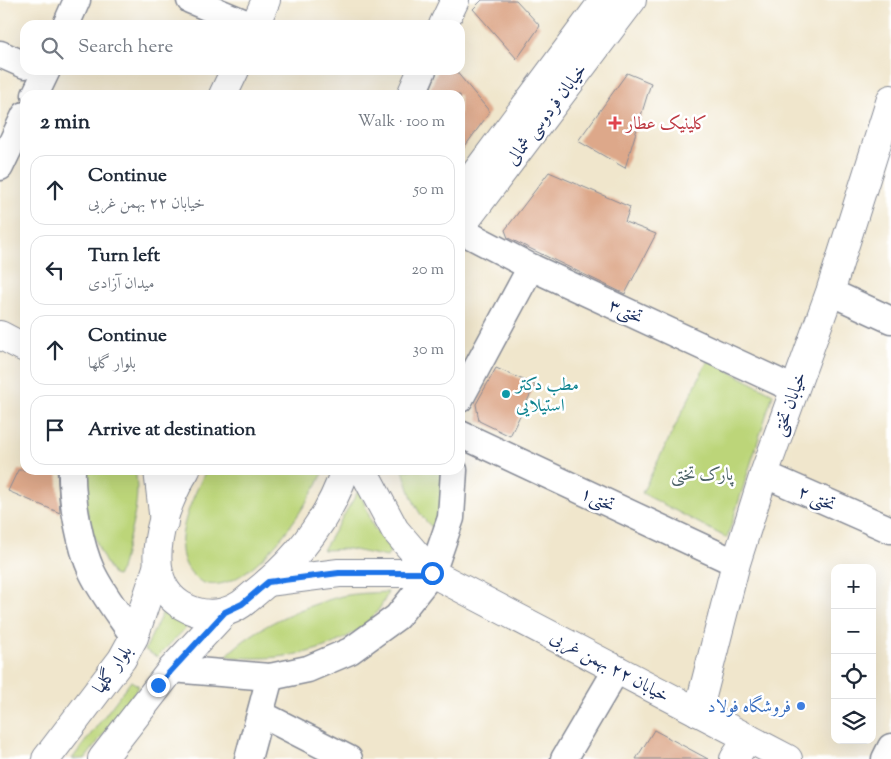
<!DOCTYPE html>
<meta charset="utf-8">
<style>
:root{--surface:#fff;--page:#f6f6f7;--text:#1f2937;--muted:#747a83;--line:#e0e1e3}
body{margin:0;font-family:"Sorts Mill Goudy",Amiri,serif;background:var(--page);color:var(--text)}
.controls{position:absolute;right:15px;bottom:15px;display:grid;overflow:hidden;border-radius:10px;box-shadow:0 5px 20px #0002}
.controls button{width:45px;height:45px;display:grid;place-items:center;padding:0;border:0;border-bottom:1px solid var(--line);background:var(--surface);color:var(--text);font:25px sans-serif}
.stop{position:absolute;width:15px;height:15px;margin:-11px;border:4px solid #1a73e8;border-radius:50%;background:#fff}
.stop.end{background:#1a73e8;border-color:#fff;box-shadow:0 1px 5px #0008}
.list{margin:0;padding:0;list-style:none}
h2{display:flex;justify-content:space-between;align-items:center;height:65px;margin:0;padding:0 20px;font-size:21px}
h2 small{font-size:16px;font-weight:400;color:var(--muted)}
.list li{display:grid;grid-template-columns:32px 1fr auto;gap:15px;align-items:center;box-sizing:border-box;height:70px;margin:0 10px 10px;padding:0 10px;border:1px solid var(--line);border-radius:15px}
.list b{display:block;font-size:19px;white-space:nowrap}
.list p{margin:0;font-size:16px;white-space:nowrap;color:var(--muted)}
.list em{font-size:16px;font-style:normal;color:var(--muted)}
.icon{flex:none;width:28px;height:28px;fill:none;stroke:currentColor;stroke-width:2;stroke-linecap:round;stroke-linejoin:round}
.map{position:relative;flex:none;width:891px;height:759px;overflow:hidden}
.search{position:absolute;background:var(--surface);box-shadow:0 5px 20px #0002;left:20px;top:20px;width:445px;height:55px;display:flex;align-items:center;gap:12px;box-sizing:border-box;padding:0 18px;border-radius:15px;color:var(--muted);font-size:19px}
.panel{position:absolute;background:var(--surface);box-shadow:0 5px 20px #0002;left:20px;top:90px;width:445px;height:385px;border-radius:15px}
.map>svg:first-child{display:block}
.green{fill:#bcd579;stroke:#6c826c}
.building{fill:#dda88a}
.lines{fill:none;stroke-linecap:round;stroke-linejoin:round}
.street-casing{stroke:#868a95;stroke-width:29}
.secondary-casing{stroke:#868a95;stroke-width:30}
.primary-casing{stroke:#868a95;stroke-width:30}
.street{stroke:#fff;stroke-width:26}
.secondary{stroke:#fff;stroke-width:28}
.primary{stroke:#fff;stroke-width:28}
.route{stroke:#1a73e8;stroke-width:6}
.health-dot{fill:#e0444e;stroke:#fff;stroke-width:2}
.culture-dot{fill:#0f9aa8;stroke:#fff;stroke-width:2}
.shop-dot{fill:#3f7fe0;stroke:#fff;stroke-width:2}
.labels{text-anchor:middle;stroke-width:5;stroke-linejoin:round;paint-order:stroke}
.street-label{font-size:18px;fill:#1b2f5e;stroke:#fff}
.health-label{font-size:18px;fill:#be3a42;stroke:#fff;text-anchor:start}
.culture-label{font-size:18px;fill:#0d838f;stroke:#fff;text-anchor:start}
.park-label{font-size:18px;fill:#4b6166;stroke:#fff}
.shop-label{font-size:18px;fill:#366cbe;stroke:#fff;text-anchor:end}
</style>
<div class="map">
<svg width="891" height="759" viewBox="0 0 891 759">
<rect width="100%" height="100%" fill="#fff"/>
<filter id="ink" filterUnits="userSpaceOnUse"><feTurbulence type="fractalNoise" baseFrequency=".02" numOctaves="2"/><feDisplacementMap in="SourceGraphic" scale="10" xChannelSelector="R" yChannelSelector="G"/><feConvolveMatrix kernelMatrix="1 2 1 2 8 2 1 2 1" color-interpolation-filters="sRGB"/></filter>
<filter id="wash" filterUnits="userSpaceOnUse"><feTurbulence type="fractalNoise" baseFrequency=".0096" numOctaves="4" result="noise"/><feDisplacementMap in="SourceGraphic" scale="20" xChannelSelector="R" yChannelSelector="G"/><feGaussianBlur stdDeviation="1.12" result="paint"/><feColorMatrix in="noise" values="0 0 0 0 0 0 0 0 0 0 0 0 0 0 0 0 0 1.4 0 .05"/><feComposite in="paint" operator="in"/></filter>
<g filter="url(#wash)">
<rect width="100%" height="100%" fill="#f0e6cc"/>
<g class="green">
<polygon points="708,360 773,394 727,538 642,493"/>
<path d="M79 470H135C142 504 128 537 121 570L117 576 113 575C91 540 86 510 79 470Z"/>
<path d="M206 470H325C304 508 279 549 243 574 231 582 213 589 200 581 163 555 191 502 206 470Z"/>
<path d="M403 470H444L442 495 434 529C415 513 410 493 403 470Z"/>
<polygon points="359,490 374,528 391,549 387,557 349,549 323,550"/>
<path d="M388 592C366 650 280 664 226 656 256 626 301 607 342 596 357 593 373 593 388 592Z"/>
<polygon points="165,607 191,623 157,657 145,650"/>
<polygon points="131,681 139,686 85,759 72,759"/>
</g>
<g id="blocks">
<g class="building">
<polygon points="482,0 516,0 540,26 517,59 473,9"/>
<polygon points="438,70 455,70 490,112 460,153 460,95 428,95"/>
<polygon points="627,73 651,83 625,168 578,141"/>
<polygon points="549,172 630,207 625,222 656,234 625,294 508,238 505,230"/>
<polygon points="496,368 535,385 510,436 479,421 476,404"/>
<polygon points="18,470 57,470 60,513 8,491"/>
<polygon points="654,730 708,759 636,759"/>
</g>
</g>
</g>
<g filter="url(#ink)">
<use href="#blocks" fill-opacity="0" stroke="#868a95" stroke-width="1"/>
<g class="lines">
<g class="street-casing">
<g id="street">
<polyline points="190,0 250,25"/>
<polyline points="66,25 77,0"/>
<polyline points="0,54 25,65"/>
<polyline points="35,95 47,70"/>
<polyline points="0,167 25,115"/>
<polyline points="460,230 531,267 794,389"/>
<polyline points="830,292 891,320"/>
<polyline points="460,399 531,267"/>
<polyline points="460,434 736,563"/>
<path d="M72 470C71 499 80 546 92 572 103 595 120 616 134 637"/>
<polyline points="764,474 891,530"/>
<polyline points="172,669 270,677 308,669 350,651 397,617 432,573 451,518 454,470"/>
<polyline points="261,714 349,759"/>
<polyline points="248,759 270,677"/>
<polyline points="564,759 617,669"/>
<polyline points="885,759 891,747"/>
</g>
</g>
<g class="secondary-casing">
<g id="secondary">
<polyline points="255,25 266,0"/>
<polyline points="443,25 455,0"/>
<polyline points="223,95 235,70"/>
<polyline points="411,95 422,70"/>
<polyline points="0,335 25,348"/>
<polyline points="158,470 164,522"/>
<polyline points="363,470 395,530 432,573 788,759"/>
<polyline points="268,582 339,573 432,573"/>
<polyline points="698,712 736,563 764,474 830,292 891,99"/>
<polyline points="734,759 748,738"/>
</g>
</g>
<g class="primary-casing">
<g id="primary">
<polyline points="460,194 604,0"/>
<polyline points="460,228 632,0"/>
<path d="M186 470C164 504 137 578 181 605 194 613 209 616 224 612 237 609 247 600 256 592 296 560 329 519 345 470"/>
<polyline points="46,759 122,659 134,637 157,568"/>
<polyline points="102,759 172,669 225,612"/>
</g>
</g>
<use href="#street" class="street"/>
<use href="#secondary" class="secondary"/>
<use href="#primary" class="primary"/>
</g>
</g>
<g class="lines" filter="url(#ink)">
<polyline class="route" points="158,685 225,612 242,604 268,582 339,573 432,573"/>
</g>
<path class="health-dot" d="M612.5 115.5h5v5h5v5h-5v5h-5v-5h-5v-5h5z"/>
<circle class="culture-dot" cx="506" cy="394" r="5"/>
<circle class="shop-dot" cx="801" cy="706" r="5"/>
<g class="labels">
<g class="street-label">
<text transform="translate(546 114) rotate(-53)" y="6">خیابان فردوسی شمالی</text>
<text transform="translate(626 311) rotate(25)" y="6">تختی۳</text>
<text transform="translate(789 404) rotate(-70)" y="6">خیابان تختی</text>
<text transform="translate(817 498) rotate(24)" y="6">تختی ۲</text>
<text transform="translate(598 499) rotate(25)" y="6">تختی۱</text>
<text transform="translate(610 666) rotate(28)" y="6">خیابان ۲۲ بهمن غربی</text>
<text transform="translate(112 669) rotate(-55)" y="6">بلوار گلها</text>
</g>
<g class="health-label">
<text x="626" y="129">کلینیک عطار</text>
</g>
<g class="culture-label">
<text x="516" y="390">مطب دکتر<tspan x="516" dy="21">استیلایی</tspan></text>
</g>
<g class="park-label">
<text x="702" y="480">پارک تختی</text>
</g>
<g class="shop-label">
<text x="791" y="712">فروشگاه فولاد</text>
</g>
</g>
</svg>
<div class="controls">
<button>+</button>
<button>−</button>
<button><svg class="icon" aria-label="locate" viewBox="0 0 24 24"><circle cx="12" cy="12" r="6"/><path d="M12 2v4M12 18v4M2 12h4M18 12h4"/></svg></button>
<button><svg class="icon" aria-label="layers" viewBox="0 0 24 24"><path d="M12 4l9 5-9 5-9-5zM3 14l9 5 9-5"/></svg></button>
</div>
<div class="stop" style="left:432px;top:573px"></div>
<div class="stop end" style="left:158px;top:685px"></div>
<div class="search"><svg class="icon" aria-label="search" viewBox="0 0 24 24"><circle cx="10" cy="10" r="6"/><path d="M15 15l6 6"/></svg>Search here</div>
<section class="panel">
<h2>2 min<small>Walk · 100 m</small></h2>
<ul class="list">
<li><svg class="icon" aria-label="ahead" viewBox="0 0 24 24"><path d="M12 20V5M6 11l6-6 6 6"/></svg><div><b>Continue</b><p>خیابان ۲۲ بهمن غربی</p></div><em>50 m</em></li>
<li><svg class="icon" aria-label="left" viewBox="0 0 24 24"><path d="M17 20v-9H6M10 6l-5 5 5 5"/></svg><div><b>Turn left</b><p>میدان آزادی</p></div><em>20 m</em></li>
<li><svg class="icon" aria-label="ahead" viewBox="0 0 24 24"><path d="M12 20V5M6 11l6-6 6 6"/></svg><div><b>Continue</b><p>بلوار گلها</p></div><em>30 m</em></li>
<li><svg class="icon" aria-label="arrive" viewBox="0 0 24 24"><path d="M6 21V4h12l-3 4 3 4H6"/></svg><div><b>Arrive at destination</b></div></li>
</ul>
</section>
</div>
